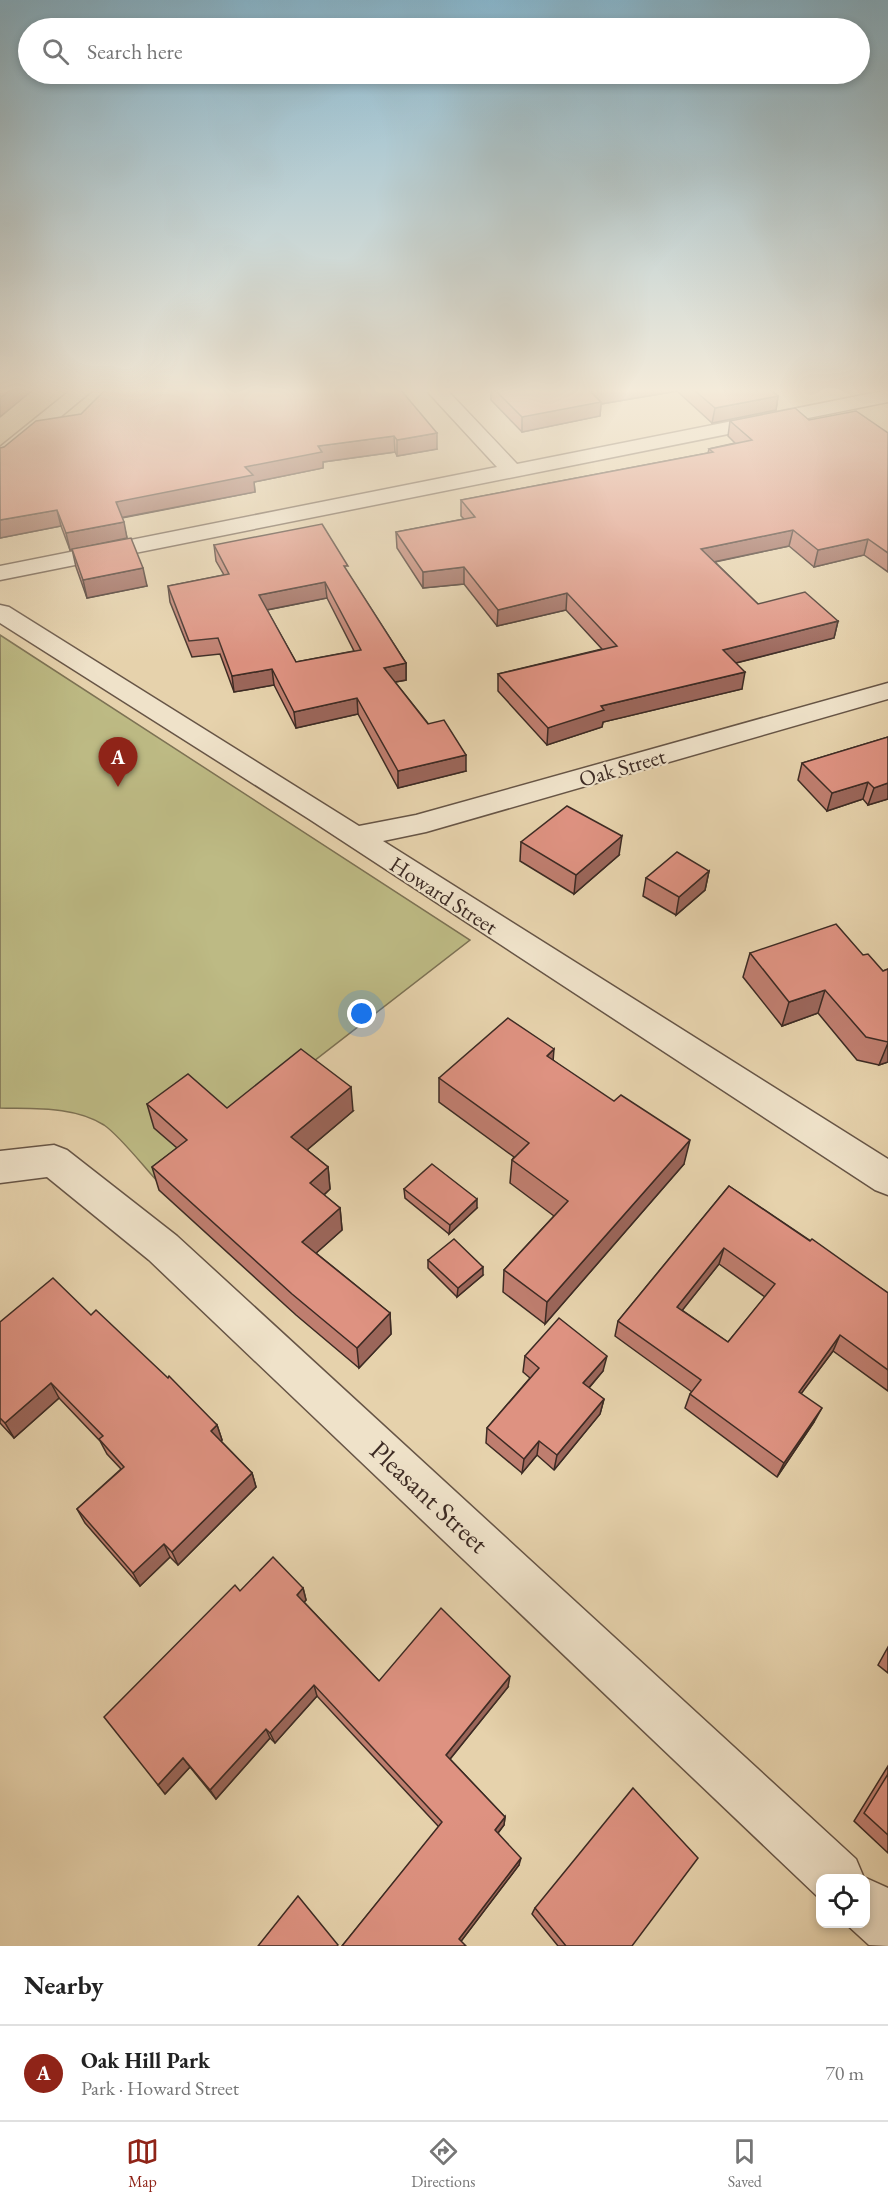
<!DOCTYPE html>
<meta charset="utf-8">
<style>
:root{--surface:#fff;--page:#f2f2f2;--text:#222;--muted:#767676;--line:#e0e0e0;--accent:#8f2418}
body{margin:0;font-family:"EB Garamond",serif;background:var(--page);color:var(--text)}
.controls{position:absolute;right:18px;bottom:18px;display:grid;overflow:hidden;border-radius:12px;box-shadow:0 3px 9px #0003}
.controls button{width:54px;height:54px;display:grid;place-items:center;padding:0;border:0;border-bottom:2px solid var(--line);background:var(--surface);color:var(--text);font:30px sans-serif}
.you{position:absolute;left:362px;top:1014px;width:21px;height:21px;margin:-15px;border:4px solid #fff;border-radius:50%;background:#1a73e8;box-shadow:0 0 0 9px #1a73e833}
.badge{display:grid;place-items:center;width:39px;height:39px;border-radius:50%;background:var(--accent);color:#fff;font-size:20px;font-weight:700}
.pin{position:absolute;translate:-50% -50px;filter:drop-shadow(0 2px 3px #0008)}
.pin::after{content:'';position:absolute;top:32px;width:21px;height:18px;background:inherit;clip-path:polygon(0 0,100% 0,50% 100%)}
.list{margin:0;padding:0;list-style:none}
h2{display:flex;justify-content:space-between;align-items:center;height:78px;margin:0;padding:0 24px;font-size:26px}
h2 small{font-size:20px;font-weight:400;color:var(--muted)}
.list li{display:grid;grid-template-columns:39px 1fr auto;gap:18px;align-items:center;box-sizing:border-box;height:96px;padding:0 24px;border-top:2px solid var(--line)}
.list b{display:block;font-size:22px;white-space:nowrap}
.list p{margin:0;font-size:20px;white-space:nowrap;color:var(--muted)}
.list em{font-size:20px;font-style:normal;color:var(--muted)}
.icon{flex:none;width:33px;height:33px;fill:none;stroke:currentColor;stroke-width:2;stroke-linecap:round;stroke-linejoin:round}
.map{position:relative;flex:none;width:888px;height:1946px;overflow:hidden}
.search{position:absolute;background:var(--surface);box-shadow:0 3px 9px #0003;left:18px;right:18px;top:18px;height:66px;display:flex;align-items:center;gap:15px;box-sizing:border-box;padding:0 21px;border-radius:33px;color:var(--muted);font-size:22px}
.sheet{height:174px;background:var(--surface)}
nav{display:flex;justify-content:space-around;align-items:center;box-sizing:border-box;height:84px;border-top:2px solid var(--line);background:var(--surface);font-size:16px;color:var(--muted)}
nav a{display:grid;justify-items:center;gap:3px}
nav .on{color:var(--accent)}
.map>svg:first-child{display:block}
.green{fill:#bdba84;stroke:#7d7254;stroke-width:1.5}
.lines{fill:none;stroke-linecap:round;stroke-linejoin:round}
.minor-casing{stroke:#675546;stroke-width:3}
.minor{fill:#efe2c9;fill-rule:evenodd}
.wall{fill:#bf7e6f;stroke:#3d2b24;stroke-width:1.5;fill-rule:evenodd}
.shaded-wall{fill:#9b665a;stroke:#3d2b24;stroke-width:1.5}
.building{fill:#de9281;stroke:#3d2b24;stroke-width:1.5;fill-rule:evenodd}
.labels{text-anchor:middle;stroke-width:4.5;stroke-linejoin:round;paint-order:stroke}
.street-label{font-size:22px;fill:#3d2b24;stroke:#efe2c9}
.near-street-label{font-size:27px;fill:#3d2b24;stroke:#efe2c9}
</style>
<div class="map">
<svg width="888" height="1946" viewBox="0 0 888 1946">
<rect width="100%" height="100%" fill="#e6d2ac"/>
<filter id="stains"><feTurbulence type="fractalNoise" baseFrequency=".00333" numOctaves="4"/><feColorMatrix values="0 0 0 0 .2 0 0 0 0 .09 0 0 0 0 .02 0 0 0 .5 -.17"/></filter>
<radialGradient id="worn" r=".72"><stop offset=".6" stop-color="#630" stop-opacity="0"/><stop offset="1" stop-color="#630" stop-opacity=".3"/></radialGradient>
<path class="green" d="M0 635 470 940 158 1182C144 1167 120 1136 104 1125 74 1106 34 1109 0 1108Z"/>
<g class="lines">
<g class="minor-casing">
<g id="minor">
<polygon points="72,389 94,389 7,461 0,463 0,447"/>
<polygon points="425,389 446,389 517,464 888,390 888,402 0,580 0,566 497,467"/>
<polygon points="0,605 9,607 359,826 416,815 888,683 888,699 426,832 383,841 888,1159 888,1195 875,1190 309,819 0,623"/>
<polygon points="54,1145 67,1150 177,1236 856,1859 864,1878 820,1878 820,1898 818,1897 149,1260 47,1177 0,1183 0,1151"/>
<polygon points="864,1878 866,1878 888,1888 888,1946 869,1945 846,1924 866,1924"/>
</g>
</g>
<use href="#minor" class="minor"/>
</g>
<g class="wall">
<polygon points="400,389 437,449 397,456 395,452 323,462 323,468 254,482 255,492 122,518 127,538 147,586 87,598 76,567 72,549 70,550 61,526 0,538 0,448"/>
<polygon points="491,389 770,389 778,396 776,410 712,423 677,391 601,404 600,416 522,432 491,400"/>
<polygon points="809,420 888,433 888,572 864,555 814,567 789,546 715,562 758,604 838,621 834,638 736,663 742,689 603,722 602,727 547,745 498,691 498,674 602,649 566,610 497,626 464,584 423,588 397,548 396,532 464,519 461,516 461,500 708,453 709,449 735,443 728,436 730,421"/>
<path d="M214 545 348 573 406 663V680L395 682 466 771 398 788 358 714 296 728 274 685 234 692 220 654 192 657 170 602 168 586 224 575 216 561ZM327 598 354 651 296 662 267 610Z"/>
<polygon points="888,737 888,799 868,805 863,799 827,811 798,780 802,763"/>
<polygon points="521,842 619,855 574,894 520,861"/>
<polygon points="709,871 705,890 676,915 643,896 646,878"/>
<polygon points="750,953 863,955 883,971 888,969 888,1062 879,1065 857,1060 818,1013 782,1026 743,977"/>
<polygon points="553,1060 684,1164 545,1324 503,1292 504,1270 554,1216 510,1183 512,1160 514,1157 439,1102 439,1078"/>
<polygon points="147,1104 227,1108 353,1111 307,1150 328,1167 330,1189 324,1195 340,1208 342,1230 316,1253 390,1313 391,1334 359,1368 296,1315 159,1190 152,1167 177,1148 154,1128"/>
<path d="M729 1186 888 1293V1391L833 1351 801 1393 814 1422 777 1477 685 1408 690 1394 692 1392 615 1336 618 1321ZM719 1264 765 1297 728 1342 682 1310Z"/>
<polygon points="404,1189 477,1208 449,1234 405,1198"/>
<polygon points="428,1260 483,1275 457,1297 428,1268"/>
<polygon points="91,1315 217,1425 222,1440 221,1441 252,1473 256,1487 178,1565 170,1557 140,1586 85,1523 77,1509 121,1469 107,1454 100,1441 59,1398 14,1438 0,1423 0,1322"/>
<polygon points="525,1356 603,1371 589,1388 604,1399 600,1414 554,1470 537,1455 522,1473 486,1443 487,1428 530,1378 523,1372"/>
<polygon points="303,1588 306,1600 304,1602 379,1681 508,1687 450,1759 505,1817 504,1825 498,1833 519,1865 461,1941 342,1946 439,1827 317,1696 275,1743 270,1738 216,1799 190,1767 165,1794 240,1591"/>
<polygon points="888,1647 888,1673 878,1665"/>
<polygon points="888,1766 888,1853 854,1821"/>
<polygon points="535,1908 632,1946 558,1946 532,1914"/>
</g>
<g class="shaded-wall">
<polygon points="11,389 34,389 0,417 0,398"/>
<polygon points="604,389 677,389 677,391 601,404 600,416 522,432 522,417 590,391"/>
<polygon points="778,396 776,410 712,423 715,408"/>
<polygon points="437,433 437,449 397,456 397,440"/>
<polygon points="394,436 395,452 323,462 323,468 254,482 255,492 119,518 116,502 245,467 318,446"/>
<polygon points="57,510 61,526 0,538 0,520"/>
<polygon points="124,522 127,538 70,550 66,533"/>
<polygon points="793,530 789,546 699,565 701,549"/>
<polygon points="868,539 864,555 814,567 818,550"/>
<polygon points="464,567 464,584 423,588 423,572"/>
<polygon points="143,568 147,586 87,598 83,580"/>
<polygon points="325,582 327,598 261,611 259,595"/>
<polygon points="567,593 566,610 497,626 498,610"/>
<polygon points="838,621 834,638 720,667 723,650"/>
<polygon points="406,663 406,680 384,684 384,668"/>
<polygon points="272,669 274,685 234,692 232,676"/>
<polygon points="745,672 742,689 603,722 602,727 547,745 548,728 601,706"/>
<polygon points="357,698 358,714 296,728 294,712"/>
<polygon points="466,755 466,771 398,788 398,771"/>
<polygon points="868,782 863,799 827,811 832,793"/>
<polygon points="888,783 888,799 868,805 874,788"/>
<polygon points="622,836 619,855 574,894 576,875"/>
<polygon points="709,871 705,890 676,915 679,897"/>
<polygon points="825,990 818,1013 782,1026 789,1002"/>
<polygon points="888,1043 888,1062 879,1065"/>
<polygon points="554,1049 552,1074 547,1056"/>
<polygon points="351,1087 353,1111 295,1160 291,1137"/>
<polygon points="690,1140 684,1164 545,1324 547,1302"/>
<polygon points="328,1167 330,1189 313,1205 310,1183"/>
<polygon points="477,1199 477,1208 449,1234 450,1225"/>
<polygon points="340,1208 342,1230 305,1263 302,1242"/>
<polygon points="724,1248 719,1264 673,1322 677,1307"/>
<polygon points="483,1267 483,1275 457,1297 458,1288"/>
<polygon points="390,1313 391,1334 359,1368 357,1348"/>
<polygon points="840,1335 833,1351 792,1406 799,1392"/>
<polygon points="607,1356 603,1371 580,1398 583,1383"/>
<polygon points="51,1383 59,1398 14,1438 5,1423"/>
<polygon points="604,1399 600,1414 554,1470 557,1455"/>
<polygon points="822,1408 814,1422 777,1477 784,1463"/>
<polygon points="217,1425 222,1440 216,1446 211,1431"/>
<polygon points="539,1441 537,1455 522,1473 524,1459"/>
<polygon points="252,1473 256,1487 178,1565 172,1552"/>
<polygon points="164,1544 170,1557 140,1586 133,1573"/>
<polygon points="303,1588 306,1600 300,1607 297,1595"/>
<polygon points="510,1676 508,1687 446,1764 446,1755"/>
<polygon points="314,1685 317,1696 275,1743 270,1733"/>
<polygon points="266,1729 270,1738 216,1799 210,1790"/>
<polygon points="183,1758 190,1767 165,1794 158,1785"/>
<polygon points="505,1817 504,1825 494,1838 495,1830"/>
<polygon points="521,1858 519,1865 459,1944 459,1939"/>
</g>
<g class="building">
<polygon points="0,389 11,389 0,398"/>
<polygon points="106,389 400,389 437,433 397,440 394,436 318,446 322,452 245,467 253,475 116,502 124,522 66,533 57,510 0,520 0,448 4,447 36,421 81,414"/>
<polygon points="494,389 604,389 590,391 601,402 522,417"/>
<polygon points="693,389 770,389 778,396 715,408"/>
<polygon points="795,408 809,420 856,411 888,433 888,553 868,539 818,550 793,530 701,549 758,604 805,592 838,621 723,650 745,672 601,706 604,710 548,728 498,674 617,646 567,593 498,610 464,567 423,572 396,532 475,517 461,500 713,452 709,449 752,440 730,421"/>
<path d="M322 524 348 566H344L406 663 384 668 428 724 444 720 466 755 398 771 357 698 294 712 272 669 232 676 218 638 189 641 168 586 229 574 214 545ZM325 582 361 650 296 662 259 595Z"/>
<polygon points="131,538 143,568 83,580 72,549"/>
<polygon points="888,737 888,783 874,788 868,782 832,793 802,763"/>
<polygon points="567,806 622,836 576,875 521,842"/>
<polygon points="677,852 709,871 679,897 646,878"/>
<polygon points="836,924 863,955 868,954 883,971 888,969 888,1042 866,1037 825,990 789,1002 750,953"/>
<polygon points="508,1018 554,1049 547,1056 614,1101 621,1095 690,1140 547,1302 504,1270 568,1201 512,1160 529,1143 439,1078"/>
<polygon points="301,1049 351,1087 291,1137 328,1167 310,1183 340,1208 302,1242 390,1313 357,1348 292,1294 152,1167 187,1140 147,1104 188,1074 227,1108"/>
<polygon points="432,1164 477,1199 450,1225 404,1189"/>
<path d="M729 1186 810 1241 812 1239 888 1293V1370L840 1335 799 1392 822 1408 784 1463 690 1394 701 1380 618 1321ZM724 1248 775 1284 728 1342 677 1307Z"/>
<polygon points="454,1239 483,1267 458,1288 428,1260"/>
<polygon points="53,1278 91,1315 96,1310 168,1378 169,1376 217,1425 211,1431 252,1473 172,1552 164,1544 133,1573 77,1509 124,1467 99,1439 103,1436 51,1383 5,1423 0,1418 0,1322"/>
<polygon points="559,1318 607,1356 583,1383 604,1399 557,1455 539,1441 524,1459 487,1428 539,1368 525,1356"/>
<polygon points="273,1557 303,1588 297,1595 379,1681 441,1608 510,1676 446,1755 505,1817 495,1830 521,1858 459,1939 466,1946 342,1946 442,1822 314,1685 270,1733 266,1729 210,1790 183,1758 158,1785 104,1717 235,1585 240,1591"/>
<polygon points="888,1774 888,1835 864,1813"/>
<polygon points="633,1788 698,1858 632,1946 566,1946 535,1908"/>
<polygon points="298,1896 338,1945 337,1946 258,1946"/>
</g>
<linearGradient id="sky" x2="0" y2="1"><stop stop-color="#87b6cd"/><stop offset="0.59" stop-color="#f4ebda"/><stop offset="1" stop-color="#f4ebda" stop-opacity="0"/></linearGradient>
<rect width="888" height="662" fill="url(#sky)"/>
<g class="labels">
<g class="street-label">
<text transform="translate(622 767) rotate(-16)" y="8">Oak Street</text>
<text transform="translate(444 895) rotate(33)" y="8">Howard Street</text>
</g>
<g class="near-street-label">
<text transform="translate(429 1497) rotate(43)" y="9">Pleasant Street</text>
</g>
</g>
<rect width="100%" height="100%" filter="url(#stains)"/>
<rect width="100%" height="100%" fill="url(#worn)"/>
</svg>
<div class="controls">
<button><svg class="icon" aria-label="locate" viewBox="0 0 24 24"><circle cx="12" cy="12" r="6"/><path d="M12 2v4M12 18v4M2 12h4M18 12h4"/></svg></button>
</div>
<div class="you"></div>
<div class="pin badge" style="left:118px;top:787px">A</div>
<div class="search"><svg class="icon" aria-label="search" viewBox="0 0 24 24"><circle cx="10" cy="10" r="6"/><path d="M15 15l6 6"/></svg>Search here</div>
</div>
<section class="sheet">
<h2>Nearby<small></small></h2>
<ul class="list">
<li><span class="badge">A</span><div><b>Oak Hill Park</b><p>Park · Howard Street</p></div><em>70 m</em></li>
</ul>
</section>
<nav>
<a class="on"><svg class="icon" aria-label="map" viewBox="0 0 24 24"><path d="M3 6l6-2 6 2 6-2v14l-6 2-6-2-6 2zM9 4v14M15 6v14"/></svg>Map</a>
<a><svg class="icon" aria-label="directions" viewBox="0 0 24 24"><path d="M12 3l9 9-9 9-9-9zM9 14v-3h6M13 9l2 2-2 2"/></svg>Directions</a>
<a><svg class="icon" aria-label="saved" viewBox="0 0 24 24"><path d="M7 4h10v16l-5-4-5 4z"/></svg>Saved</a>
</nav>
